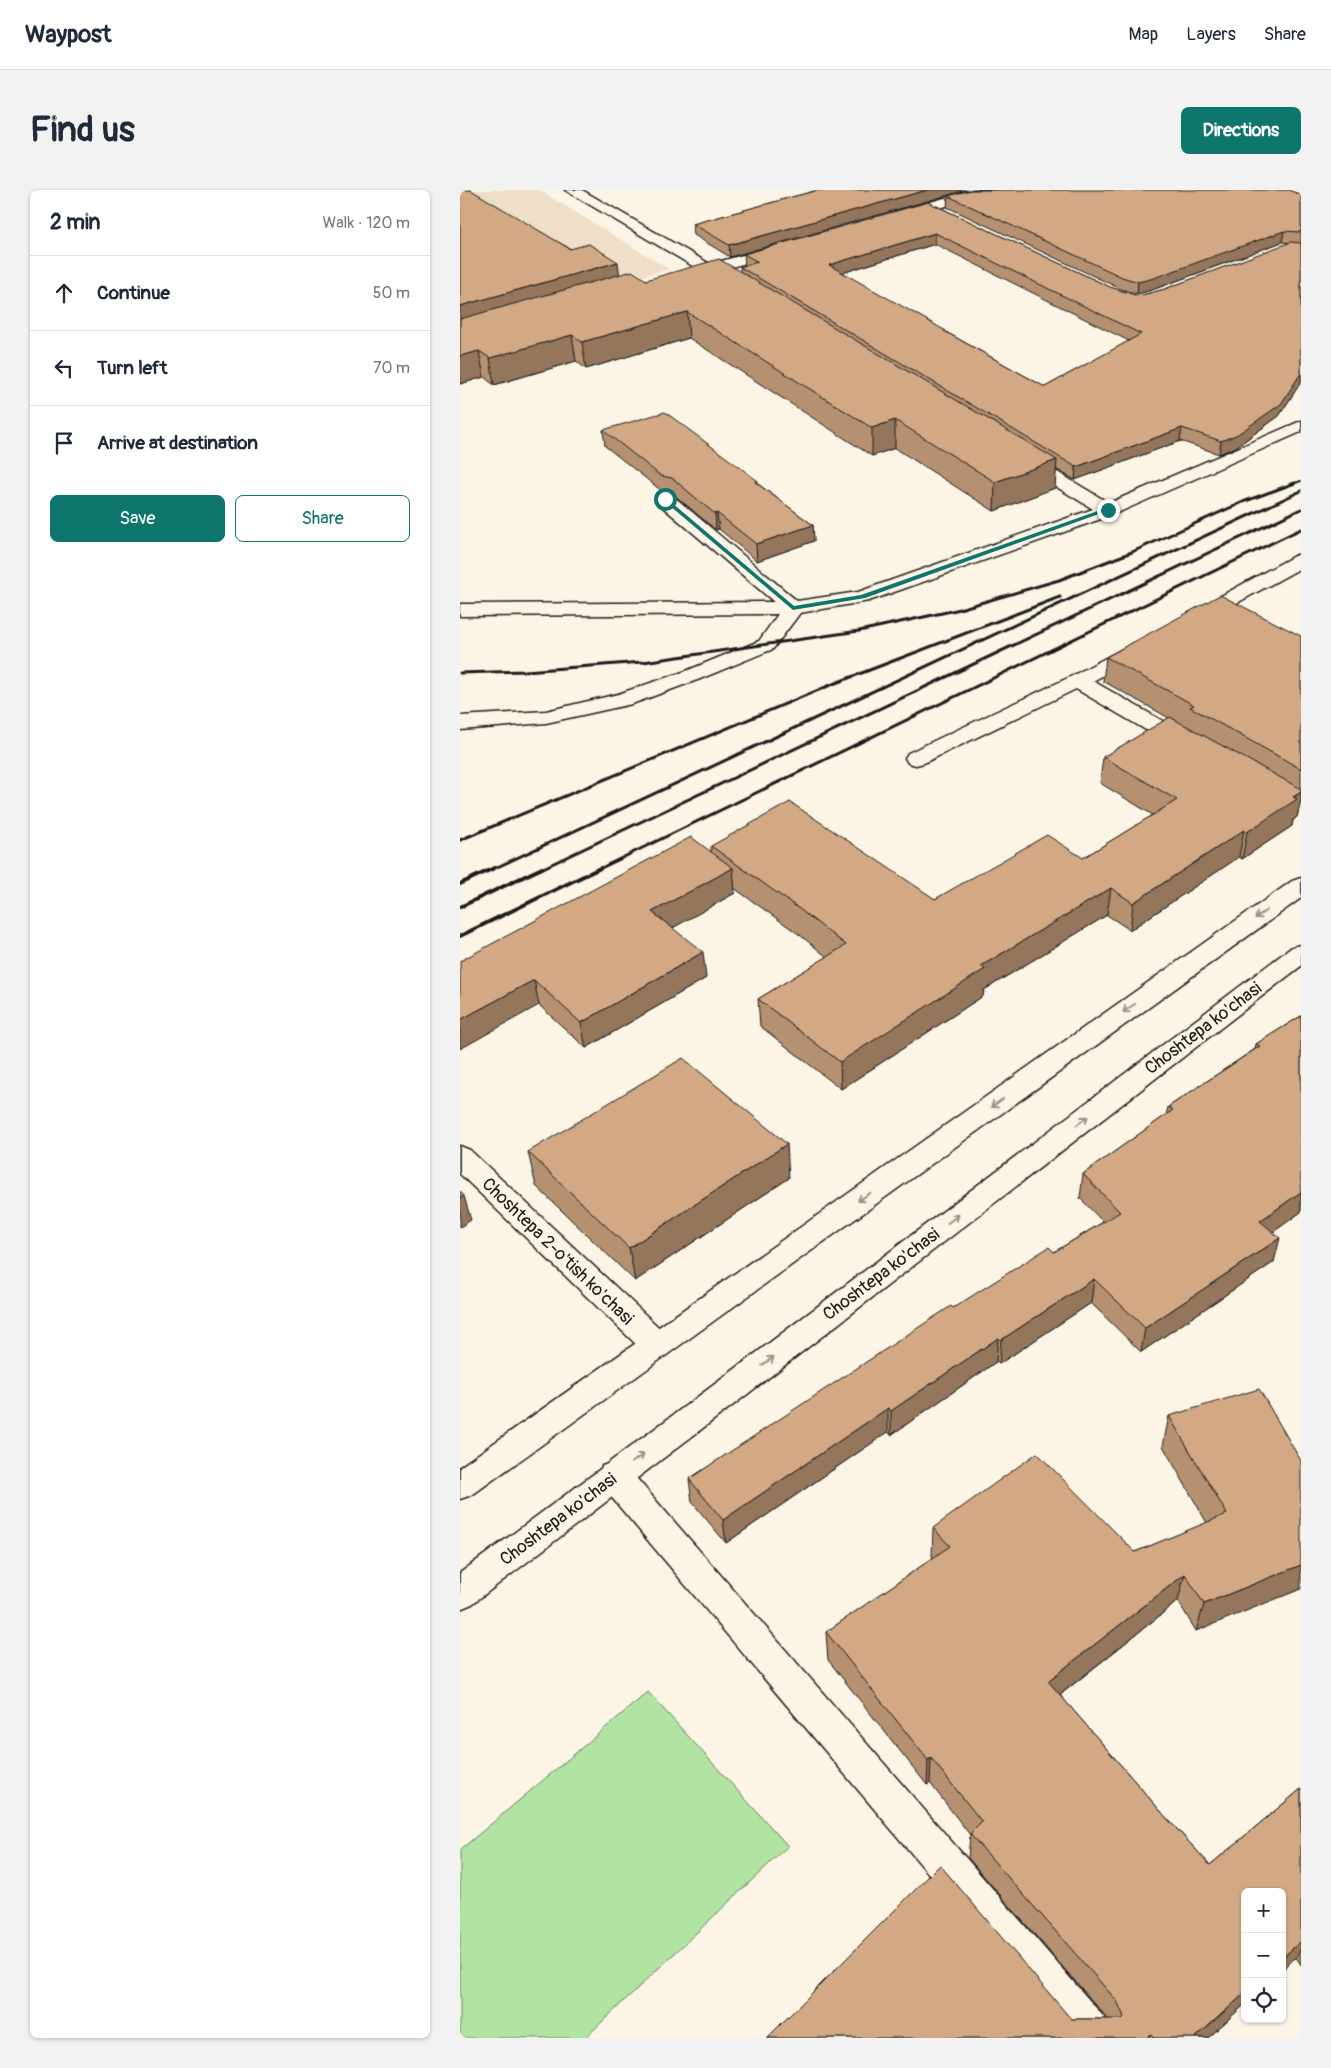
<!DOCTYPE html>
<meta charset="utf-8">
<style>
:root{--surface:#fff;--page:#f2f2f3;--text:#1f2937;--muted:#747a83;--line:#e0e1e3;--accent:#0f766e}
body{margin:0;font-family:Pangolin,sans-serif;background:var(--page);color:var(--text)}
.controls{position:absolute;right:15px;bottom:15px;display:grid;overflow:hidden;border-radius:8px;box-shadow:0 1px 4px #0004}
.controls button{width:45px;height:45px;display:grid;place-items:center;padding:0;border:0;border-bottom:1px solid var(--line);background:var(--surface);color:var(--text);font:25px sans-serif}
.stop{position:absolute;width:15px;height:15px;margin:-11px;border:4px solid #0f766e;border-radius:50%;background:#fff}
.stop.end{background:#0f766e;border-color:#fff;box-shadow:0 1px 5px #0008}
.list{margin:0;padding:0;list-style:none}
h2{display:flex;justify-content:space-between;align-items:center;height:65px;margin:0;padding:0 20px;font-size:21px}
h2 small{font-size:16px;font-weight:400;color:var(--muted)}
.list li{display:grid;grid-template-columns:32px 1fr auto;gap:15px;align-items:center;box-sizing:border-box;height:75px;padding:0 20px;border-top:1px solid var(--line)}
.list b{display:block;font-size:19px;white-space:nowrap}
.list em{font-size:16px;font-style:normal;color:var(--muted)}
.actions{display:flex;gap:10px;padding:15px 20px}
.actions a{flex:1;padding:11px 0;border:1px solid var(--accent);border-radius:8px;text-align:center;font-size:18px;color:var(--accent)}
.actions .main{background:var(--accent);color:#fff}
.icon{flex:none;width:28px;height:28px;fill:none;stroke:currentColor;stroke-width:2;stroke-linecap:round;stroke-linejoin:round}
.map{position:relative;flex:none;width:841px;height:1848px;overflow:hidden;border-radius:8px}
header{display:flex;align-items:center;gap:30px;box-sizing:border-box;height:70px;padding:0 25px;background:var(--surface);border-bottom:1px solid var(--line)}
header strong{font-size:24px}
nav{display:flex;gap:28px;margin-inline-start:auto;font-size:18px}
.intro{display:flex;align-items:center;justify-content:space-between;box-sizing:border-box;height:120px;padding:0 30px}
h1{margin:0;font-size:35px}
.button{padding:12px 22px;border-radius:8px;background:var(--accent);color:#fff;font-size:18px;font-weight:700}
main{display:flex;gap:30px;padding:0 30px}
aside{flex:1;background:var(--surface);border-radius:8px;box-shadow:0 1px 4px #0004}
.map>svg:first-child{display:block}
.built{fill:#efdec8}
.green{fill:#b1e3a3;stroke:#668060}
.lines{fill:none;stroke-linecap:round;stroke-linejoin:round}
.minor-casing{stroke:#1c1c1c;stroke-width:3}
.major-casing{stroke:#1c1c1c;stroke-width:3}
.minor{fill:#fcf5e5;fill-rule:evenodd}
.major{fill:#fcf5e5;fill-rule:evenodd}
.rail-far2{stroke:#1c1c1c;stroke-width:2}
.rail-far1{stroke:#1c1c1c;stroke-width:3}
.rail{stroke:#1c1c1c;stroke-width:4}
.wall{fill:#b59172;stroke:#1c1c1c;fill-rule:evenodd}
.shaded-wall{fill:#93765c;stroke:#1c1c1c}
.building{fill:#d2a984;stroke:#1c1c1c;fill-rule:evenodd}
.oneway{stroke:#97938b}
.route{fill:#0f766e}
.labels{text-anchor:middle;stroke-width:4;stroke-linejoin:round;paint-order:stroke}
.street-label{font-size:18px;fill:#1c1c1c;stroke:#fcf5e5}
</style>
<header>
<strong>Waypost</strong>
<nav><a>Map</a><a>Layers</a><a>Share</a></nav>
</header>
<div class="intro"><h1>Find us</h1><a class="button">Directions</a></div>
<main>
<aside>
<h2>2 min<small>Walk · 120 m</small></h2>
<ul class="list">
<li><svg class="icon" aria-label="ahead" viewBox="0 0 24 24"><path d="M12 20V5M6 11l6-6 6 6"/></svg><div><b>Continue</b></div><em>50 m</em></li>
<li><svg class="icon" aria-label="left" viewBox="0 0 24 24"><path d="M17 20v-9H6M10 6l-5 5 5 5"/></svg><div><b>Turn left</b></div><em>70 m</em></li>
<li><svg class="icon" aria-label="arrive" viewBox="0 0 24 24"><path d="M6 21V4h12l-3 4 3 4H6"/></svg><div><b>Arrive at destination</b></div></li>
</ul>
<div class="actions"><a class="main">Save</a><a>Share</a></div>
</aside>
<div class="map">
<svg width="841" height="1848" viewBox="0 0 841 1848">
<rect width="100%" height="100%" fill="#fcf5e5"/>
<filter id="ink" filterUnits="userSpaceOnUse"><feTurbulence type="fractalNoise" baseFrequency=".02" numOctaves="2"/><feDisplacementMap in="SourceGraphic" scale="10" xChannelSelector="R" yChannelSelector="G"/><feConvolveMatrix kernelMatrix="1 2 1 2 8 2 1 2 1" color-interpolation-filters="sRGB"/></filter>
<g filter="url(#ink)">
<polygon class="built" points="0,0 79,0 209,79 0,135"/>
<polygon class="green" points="188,1502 328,1656 125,1848 0,1848 0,1660"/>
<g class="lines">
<g class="minor-casing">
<g id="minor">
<polygon points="105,0 122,0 250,74 320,55 325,56 327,59 325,62 261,80 282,94 279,97 269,97 246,84 238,87 233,85 230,82 236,78"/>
<polygon points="513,0 535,0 533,3 440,29 435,28 433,25 435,22"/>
<polygon points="841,231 841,242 655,324 409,411 340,423 313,459 240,489 172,514 86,533 0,540 0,526 86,521 158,504 226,481 299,451 318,424 0,426 0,414 314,412 198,313 196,309 198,305 205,303 212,305 337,411 398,402 633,319 557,273 554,269 557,265 563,264 569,265 649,313"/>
<polygon points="841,364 841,378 742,432 735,434 728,432 725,428 728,424 834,366"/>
<polygon points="677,453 684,455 687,459 684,463 633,491 736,550 739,555 736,560 728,562 720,560 616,499 464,573 456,575 448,573 445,568 448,563 610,487 670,455"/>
<polygon points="0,956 10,960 208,1146 212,1155 208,1164 197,1168 186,1164 0,984"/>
<polygon points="154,1272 166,1276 649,1833 655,1848 607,1848 142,1296 138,1286 142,1276"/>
</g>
</g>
<g class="major-casing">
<g id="major">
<polygon points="841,688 841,708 12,1305 0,1309 0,1277 832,691"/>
<polygon points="841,755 841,776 285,1206 12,1414 0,1419 0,1383 263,1188 832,757"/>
</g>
</g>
<use href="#minor" class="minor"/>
<use href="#major" class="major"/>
<polyline class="rail-far2" points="832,294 841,291"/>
<g class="rail-far1">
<polyline points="0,483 65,481 183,472 399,441 496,420 599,390 672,362 783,312 835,293"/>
<polyline points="0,650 373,494 600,407"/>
<polyline points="31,680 841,301"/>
<polyline points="79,680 841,319"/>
<polyline points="137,680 841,339"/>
</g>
<g class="rail">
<polyline points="0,694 34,678"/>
<polyline points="0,717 82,678"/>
<polyline points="0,746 140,678"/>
</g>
</g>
<g class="wall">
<path d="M0 0 160 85 186 90 280 82V77L285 76 284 64 468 12 650 97 678 106 705 99 830 53 822 52 692 100 677 104 661 99 487 17 488 6 841 5V192L819 226 776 257 759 264 720 251 615 290 596 279 595 298 534 321 435 258 412 266 229 148 126 179 116 171 34 195 24 187 0 194ZM475 54 669 151 585 197 486 142 382 83Z"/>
<polygon points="358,0 270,67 234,45 233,34"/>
<polygon points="143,240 298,291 298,294 353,335 354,351 297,371 259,339 256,340 213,304 203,302 145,256"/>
<polygon points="841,446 841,610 837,627 833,630 832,636 782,669 779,667 670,740 647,725 524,800 523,806 381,899 300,836 298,809 367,767 340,745 274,698 275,703 212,738 246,788 126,858 79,815 0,771 251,662 251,656 475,709 623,668 693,625 640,593 643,567 709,528 643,491 646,467"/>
<polygon points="841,826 841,1022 813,1042 814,1072 681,1162 631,1113 539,1174 536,1172 431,1245 428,1242 266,1353 232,1312 229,1289 493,1118 594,1062 643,1032 620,1008 623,984 706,925 708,917 795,859 796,854"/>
<polygon points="68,962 329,988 175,1091 76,996"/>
<polygon points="709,1226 841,1271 736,1441 718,1411 600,1505 703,1624 750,1675 841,1599 841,1775 836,1767 748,1848 307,1848 611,1829 648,1829 508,1668 510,1645 470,1593 467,1595 368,1470 366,1442 473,1368 472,1366 473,1338 675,1362 747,1333 703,1256"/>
</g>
<g class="shaded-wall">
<polygon points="467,0 506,0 270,67 269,55"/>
<polygon points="824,41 822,52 692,100 677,104 678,92"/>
<polygon points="475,43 475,54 369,87 369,75"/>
<polygon points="158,72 161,98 0,143 0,116"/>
<polygon points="227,122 229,148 126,179 122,152"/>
<polygon points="112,145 116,171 34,195 30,168"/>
<polygon points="19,161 24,187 0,194 0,166"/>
<polygon points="841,183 841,192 819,226 776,257 759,264 761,251"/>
<polygon points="435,230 435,258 412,266 412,238"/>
<polygon points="722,238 720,251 615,290 616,277"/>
<polygon points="597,270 595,298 534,321 535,292"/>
<polygon points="257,323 259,339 256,340 255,324"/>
<polygon points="353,335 354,351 297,371 296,354"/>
<polygon points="841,602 841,610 837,627 833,630 832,636 782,669 787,642"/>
<polygon points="784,640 779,667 670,740 673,713"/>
<polygon points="273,678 275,703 195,748 192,722"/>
<polygon points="651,698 647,725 524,800 523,806 381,899 380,872 521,776"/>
<polygon points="243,762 246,788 126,858 121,833"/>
<polygon points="74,790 79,815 0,859 0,830"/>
<polygon points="327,954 329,988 175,1091 169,1058"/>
<polygon points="841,1002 841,1022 794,1056 800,1031"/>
<polygon points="4,1006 11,1030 0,1037 0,1008"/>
<polygon points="820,1048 814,1072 681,1162 685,1138"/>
<polygon points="634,1089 631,1113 539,1174 541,1150"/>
<polygon points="538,1148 536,1172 431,1245 431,1221"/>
<polygon points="428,1218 428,1242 266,1353 263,1330"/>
<polygon points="841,1375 841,1399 736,1441 744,1414"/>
<polygon points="725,1384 718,1411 583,1518 588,1491"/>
<polygon points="471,1568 470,1593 467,1595 468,1570"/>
<polygon points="841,1751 841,1758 836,1767 822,1780 822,1768"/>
<polygon points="785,1803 785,1814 748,1848 735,1848"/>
</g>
<g class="building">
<polygon points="0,0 11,0 110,59 129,54 158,72 0,116"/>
<polygon points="358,0 467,0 269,55 233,34"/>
<polygon points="511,0 829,0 841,5 841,42 824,41 694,88 678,92 662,87 488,6"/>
<path d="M468 12 650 97 678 106 705 99 831 52 841 53V183L821 214 778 244 761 251 722 238 616 277 280 77 298 72 284 64ZM475 43 681 144 585 197 484 141H486L369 75Z"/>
<polygon points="259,69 597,270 535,292 435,230 412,238 227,122 122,152 112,145 30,168 19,161 0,166 0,129 172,81 186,90"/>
<polygon points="205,222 298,291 295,292 353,335 296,354 257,323 255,324 212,288 201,286 143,240"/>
<polygon points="760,405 841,446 841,579 730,517 734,515 646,467"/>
<polygon points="710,527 841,599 841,602 833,607 837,609 787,642 784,640 673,713 651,698 521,776 525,779 380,872 298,809 386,755 338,718 251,656 330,612 475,709 587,645 623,668 717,610 643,567"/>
<polygon points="231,647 273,678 192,722 243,762 121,833 74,790 0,830 0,771"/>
<polygon points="841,826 841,1002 800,1031 820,1048 685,1138 634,1089 541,1150 538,1148 431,1221 428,1218 263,1330 229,1289 491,1116 493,1118 589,1057 594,1062 660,1022 623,984 713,920 708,917 800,856 796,854"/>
<polygon points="223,868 327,954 169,1058 68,962"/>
<polygon points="0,1001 4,1006 0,1008"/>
<polygon points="799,1199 841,1271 841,1375 744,1414 725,1384 588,1491 703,1624 750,1675 841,1599 841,1751 822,1768 822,1702 785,1702 785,1803 735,1848 694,1848 691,1844 687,1848 307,1848 480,1675 611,1829 662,1829 664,1827 657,1811 510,1644 522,1632 471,1568 468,1570 366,1442 490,1356 473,1338 577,1263 675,1362 767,1324 709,1226"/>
</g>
<defs><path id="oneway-shaft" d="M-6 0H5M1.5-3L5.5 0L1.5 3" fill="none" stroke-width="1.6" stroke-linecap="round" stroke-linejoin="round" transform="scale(1.25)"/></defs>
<g class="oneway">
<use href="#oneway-shaft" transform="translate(801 724) rotate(145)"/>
<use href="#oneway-shaft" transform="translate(669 818) rotate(145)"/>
<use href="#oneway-shaft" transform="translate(537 913) rotate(145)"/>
<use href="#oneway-shaft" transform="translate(622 931) rotate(-37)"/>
<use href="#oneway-shaft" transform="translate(404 1007) rotate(145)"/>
<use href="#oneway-shaft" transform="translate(493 1029) rotate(-37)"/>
<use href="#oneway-shaft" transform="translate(308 1171) rotate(-37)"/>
<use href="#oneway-shaft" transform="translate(178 1268) rotate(-37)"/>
</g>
</g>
<polygon class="route" points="205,307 334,416 401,405 646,318 650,320 405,408 333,420 203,310"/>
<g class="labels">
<g class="street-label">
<text transform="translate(743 838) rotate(-37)" y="6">Choshtepa ko'chasi</text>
<text transform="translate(98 1061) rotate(44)" y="6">Choshtepa 2-o'tish ko'chasi</text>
<text transform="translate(421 1084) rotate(-37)" y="6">Choshtepa ko'chasi</text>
<text transform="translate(98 1329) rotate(-37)" y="6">Choshtepa ko'chasi</text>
</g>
</g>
</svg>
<div class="controls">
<button>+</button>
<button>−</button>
<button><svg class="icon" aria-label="locate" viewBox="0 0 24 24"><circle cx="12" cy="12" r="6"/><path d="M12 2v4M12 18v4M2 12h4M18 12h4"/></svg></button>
</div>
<div class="stop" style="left:205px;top:309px"></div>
<div class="stop end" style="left:648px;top:320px"></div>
</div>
</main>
